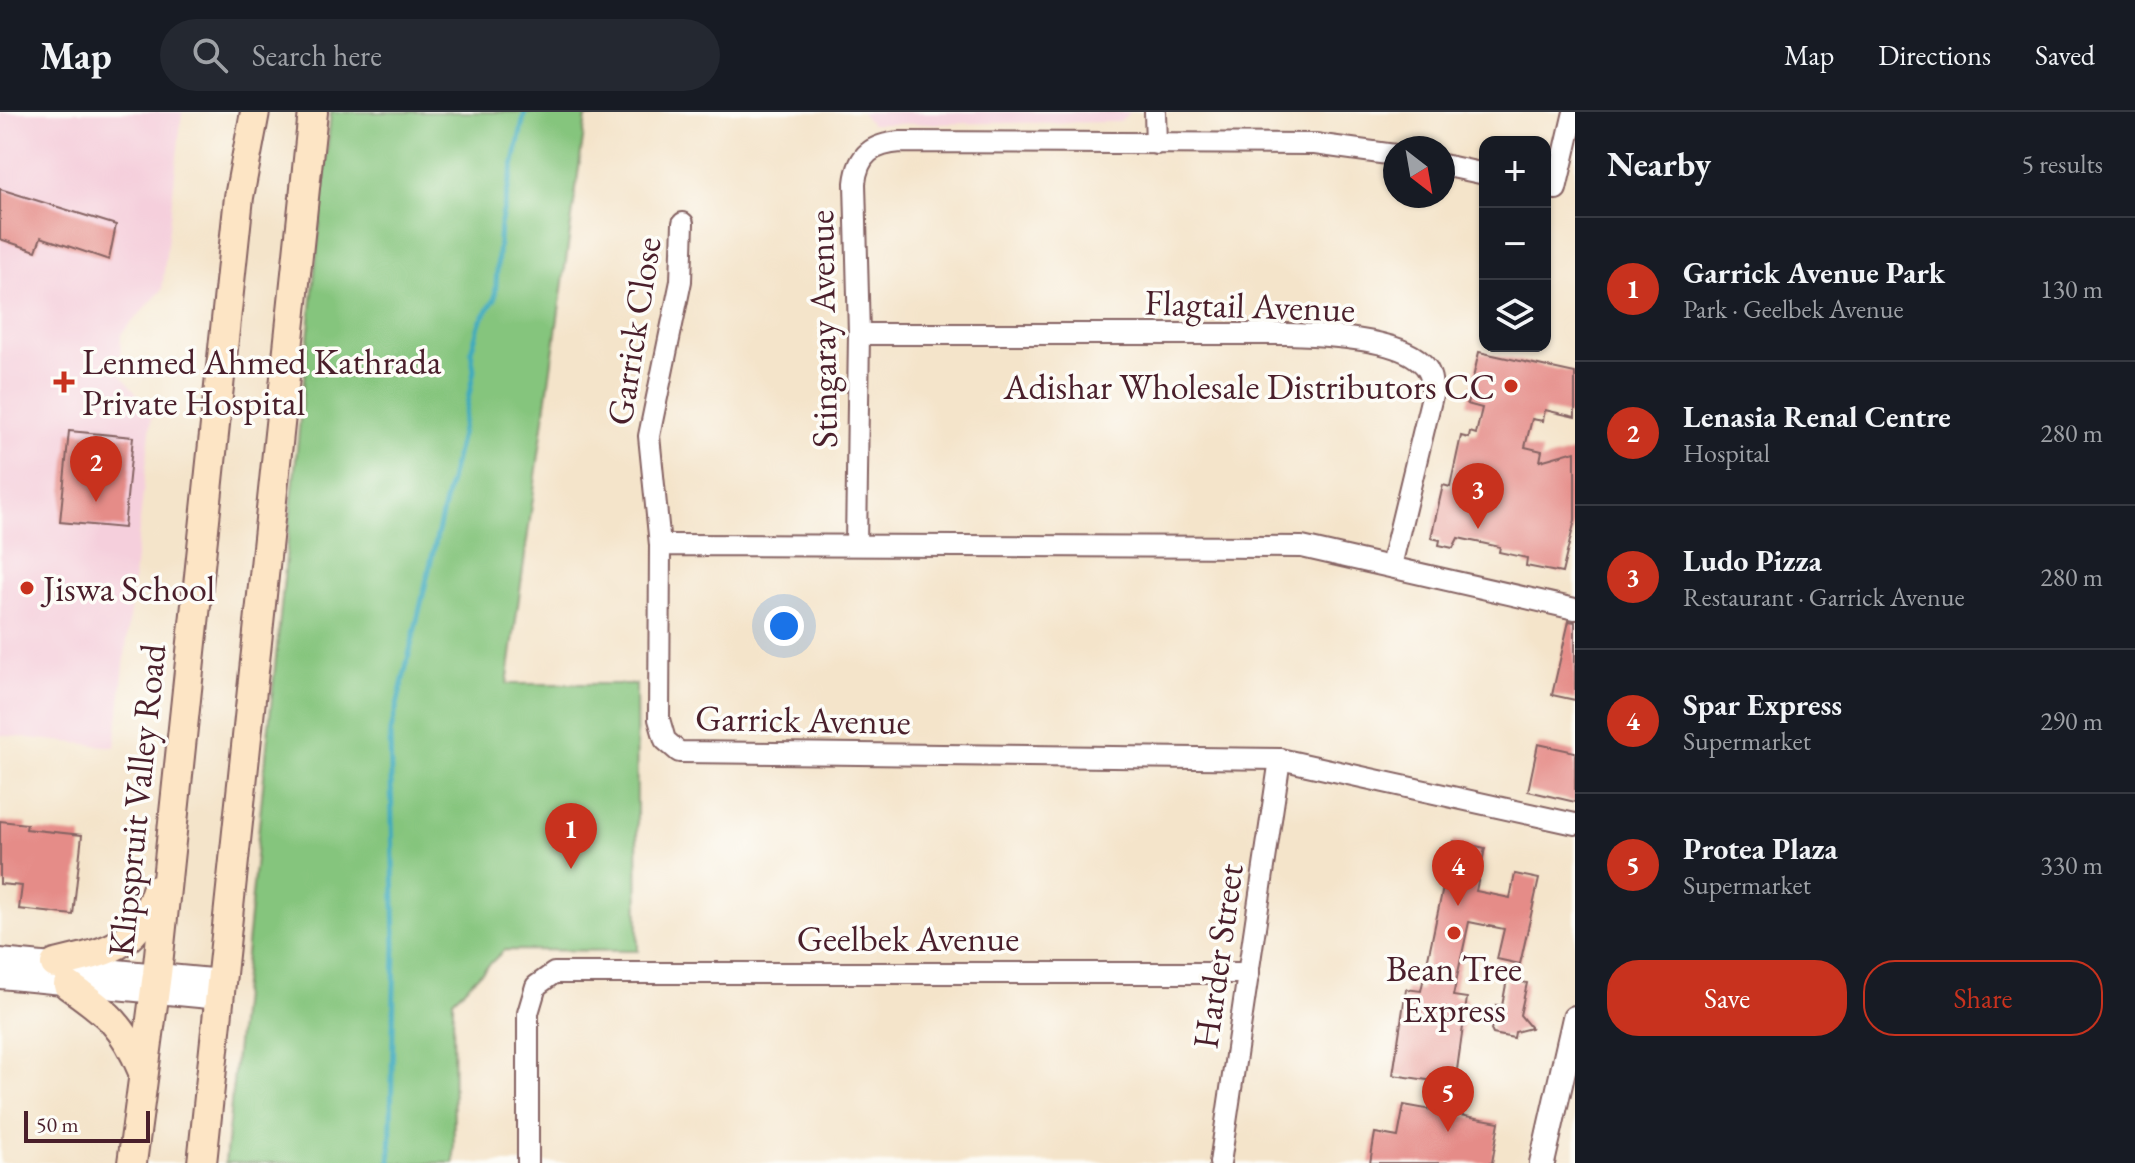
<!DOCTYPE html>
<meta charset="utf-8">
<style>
:root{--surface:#171b24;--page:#242831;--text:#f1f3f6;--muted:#9ea1a6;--line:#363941;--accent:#c8321e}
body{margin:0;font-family:"EB Garamond",serif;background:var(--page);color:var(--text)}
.controls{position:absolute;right:24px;top:24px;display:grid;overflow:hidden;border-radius:16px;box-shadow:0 2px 6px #0004}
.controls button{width:72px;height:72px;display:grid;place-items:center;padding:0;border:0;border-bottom:2px solid var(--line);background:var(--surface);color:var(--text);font:40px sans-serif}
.compass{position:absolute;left:1383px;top:24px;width:72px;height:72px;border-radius:50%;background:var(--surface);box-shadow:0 2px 6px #0004;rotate:149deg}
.scale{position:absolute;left:24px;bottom:20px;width:126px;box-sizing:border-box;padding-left:8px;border:4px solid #4a1f2b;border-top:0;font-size:22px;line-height:28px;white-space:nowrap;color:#4a1f2b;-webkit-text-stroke:6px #fdfcf7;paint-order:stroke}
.you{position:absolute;left:784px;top:514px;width:28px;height:28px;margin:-20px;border:6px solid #fff;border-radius:50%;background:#1a73e8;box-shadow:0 0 0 12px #1a73e833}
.badge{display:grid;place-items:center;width:52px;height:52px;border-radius:50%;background:var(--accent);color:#fff;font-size:26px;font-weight:700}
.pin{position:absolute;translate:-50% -66px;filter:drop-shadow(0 2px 4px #0008)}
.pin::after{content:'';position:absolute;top:42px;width:28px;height:24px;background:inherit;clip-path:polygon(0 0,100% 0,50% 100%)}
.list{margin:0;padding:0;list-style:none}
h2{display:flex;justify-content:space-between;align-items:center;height:104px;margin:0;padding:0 32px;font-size:34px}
h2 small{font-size:26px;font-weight:400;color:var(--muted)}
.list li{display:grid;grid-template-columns:52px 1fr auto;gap:24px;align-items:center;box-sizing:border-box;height:144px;padding:0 32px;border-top:2px solid var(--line)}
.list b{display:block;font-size:30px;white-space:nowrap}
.list p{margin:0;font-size:26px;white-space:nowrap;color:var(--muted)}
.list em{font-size:26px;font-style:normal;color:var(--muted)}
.actions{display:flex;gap:16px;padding:24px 32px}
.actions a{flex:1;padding:18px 0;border:2px solid var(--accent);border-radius:32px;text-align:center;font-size:28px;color:var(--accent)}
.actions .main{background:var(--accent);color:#fff}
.icon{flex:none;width:44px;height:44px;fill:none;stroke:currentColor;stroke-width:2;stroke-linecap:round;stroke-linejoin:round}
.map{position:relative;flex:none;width:1575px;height:1051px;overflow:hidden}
header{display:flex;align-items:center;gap:48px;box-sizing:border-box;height:112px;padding:0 40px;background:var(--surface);border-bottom:2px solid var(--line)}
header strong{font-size:38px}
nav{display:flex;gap:44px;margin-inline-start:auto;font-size:28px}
.search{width:560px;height:72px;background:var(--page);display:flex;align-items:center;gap:20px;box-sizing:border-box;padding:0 28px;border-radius:44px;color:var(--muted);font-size:30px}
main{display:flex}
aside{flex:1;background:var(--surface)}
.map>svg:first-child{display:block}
.built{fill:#f5cfdc}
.green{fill:#85c57d;stroke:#687254;stroke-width:2}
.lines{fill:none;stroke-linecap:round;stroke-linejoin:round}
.stream{stroke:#3eaabd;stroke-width:5}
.building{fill:#e58c88}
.minor-casing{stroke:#866463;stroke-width:24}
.tertiary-casing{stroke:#866463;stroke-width:28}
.secondary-casing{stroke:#866463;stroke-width:32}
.minor{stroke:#fff;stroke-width:20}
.tertiary{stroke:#fff;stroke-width:24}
.secondary{stroke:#fde5c5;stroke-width:28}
.poi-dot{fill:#c8321e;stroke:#fdfcf7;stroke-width:3}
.labels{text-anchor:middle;stroke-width:7;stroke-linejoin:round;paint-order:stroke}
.street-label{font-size:36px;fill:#4a1f2b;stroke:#fdfcf7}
.poi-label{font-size:36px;fill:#4a1f2b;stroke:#fdfcf7;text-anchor:start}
</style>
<header>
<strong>Map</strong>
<div class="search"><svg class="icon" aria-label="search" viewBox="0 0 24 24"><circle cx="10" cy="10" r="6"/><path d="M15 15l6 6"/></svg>Search here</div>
<nav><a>Map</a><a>Directions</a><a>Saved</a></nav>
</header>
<main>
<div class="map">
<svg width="1575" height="1051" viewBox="0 0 1575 1051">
<rect width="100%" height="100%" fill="#fdfcf7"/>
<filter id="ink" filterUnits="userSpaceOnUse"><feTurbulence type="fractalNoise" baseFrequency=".0125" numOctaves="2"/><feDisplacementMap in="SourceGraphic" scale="16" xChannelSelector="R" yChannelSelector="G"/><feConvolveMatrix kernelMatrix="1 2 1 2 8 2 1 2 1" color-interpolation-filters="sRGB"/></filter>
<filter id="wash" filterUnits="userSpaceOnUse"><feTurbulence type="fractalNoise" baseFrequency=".006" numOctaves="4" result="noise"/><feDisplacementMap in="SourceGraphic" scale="32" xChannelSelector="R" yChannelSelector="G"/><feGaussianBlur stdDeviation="1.8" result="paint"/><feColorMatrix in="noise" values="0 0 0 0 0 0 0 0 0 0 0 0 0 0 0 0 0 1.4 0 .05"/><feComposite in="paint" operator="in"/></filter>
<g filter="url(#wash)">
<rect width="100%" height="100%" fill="#f4e4ca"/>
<g class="built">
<polygon points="0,0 182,0 162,178 121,222 120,261 152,301 115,635 0,623"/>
<polygon points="861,0 1130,0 1120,10 871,12"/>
</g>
<polygon class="green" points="331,0 637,0 586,5 507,572 636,572 638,839 504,838 453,888 454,1051 225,1051"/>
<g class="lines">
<polyline class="stream" points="390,1051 395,834 390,623 461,322 474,258 471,239 480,210 495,187 500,114 525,0"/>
</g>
<g id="blocks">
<g class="building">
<polygon points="0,77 116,113 109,148 41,125 36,139 0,127"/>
<polygon points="1479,240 1575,261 1575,305 1545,298 1543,309 1532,307 1525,335 1542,339 1540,349 1575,339 1575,408 1562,461 1526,454 1527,446 1499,440 1500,435 1458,426 1453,436 1439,433 1440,428 1431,426 1443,373 1450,375 1461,324 1469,326 1470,320 1476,322 1482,296 1467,292"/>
<polygon points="69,319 133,325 124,416 60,410"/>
<polygon points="1569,509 1575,510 1575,588 1552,583"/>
<polygon points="1538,632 1575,640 1575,690 1528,679"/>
<polygon points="0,709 27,712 26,717 82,723 73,803 19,797 22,774 0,772"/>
<polygon points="1453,729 1485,736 1476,779 1510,786 1515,762 1539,767 1520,852 1497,847 1504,817 1469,810 1453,884 1467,886 1455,972 1393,963 1406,877 1421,879"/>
<polygon points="1507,867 1527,871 1520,903 1531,916 1515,920 1514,926 1493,922 1491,918 1496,893 1502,894"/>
<polygon points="1404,993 1499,1010 1492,1051 1370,1051 1375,1021 1398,1025"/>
</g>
</g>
</g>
<g filter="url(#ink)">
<use href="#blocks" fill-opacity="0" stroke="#866463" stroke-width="2"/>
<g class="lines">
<g class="minor-casing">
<g id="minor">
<polyline points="1155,0 1156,32"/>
<polyline points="1443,53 1485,62"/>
<polyline points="1556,77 1574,0"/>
<path d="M859 222H1288C1322 223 1396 226 1421 250 1432 259 1432 271 1432 284L1391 454"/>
<polyline points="660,433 649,324 681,169 683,111"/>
<path d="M856 433 859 222 855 71C858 42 873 32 901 30L1315 32 1395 43"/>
<polyline points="1575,497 1302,435 660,433 659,607 665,628 679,640 1280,647 1575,712"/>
<polyline points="0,847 222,868"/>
<polyline points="0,866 220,887"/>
<polyline points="528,1051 528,901 536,874 554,861 1249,861"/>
<polyline points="1220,1051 1280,647"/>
</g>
</g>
<g class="tertiary-casing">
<polyline id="tertiary" points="1542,1051 1575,906"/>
</g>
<g class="secondary-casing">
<g id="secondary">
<path d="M55 852C109 839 138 836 156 778"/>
<path d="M68 873C107 900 124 914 142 958"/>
<polyline points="132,1051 157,862 239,85 255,0"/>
<polyline points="202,1051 313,0"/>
</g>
</g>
<use href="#minor" class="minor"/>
<use href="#tertiary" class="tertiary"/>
<use href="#secondary" class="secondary"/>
</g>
</g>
<g class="poi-dot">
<path d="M60 258h8v8h8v8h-8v8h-8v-8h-8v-8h8z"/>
<circle cx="1511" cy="274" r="8"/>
<circle cx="27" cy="476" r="8"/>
<circle cx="1454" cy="821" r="8"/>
</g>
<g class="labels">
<g class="street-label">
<text transform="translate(1250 193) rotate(2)" y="13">Flagtail Avenue</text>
<text transform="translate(822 217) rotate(-91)" y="13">Stingaray Avenue</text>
<text transform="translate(633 219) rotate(-81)" y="13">Garrick Close</text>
<text transform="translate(803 607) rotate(1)" y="13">Garrick Avenue</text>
<text transform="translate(136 688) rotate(-84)" y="13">Klipspruit Valley Road</text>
<text x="908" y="839">Geelbek Avenue</text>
<text transform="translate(1217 844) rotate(-82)" y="13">Harder Street</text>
</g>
<g class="poi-label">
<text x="82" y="262">Lenmed Ahmed Kathrada<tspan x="82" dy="41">Private Hospital</tspan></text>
<text x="1495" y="287" text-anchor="end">Adishar Wholesale Distributors CC</text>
<text x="43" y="489">Jiswa School</text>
<text x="1454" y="869" text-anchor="middle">Bean Tree<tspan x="1454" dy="41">Express</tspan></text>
</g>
</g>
</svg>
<div class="controls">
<button>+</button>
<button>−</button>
<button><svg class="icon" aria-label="layers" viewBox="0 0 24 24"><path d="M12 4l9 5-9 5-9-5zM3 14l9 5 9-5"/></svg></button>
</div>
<svg class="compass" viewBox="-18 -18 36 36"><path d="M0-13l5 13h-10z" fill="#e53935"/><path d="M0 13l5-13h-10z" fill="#9ea1a6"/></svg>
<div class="scale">50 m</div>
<div class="you"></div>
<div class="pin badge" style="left:571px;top:757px">1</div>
<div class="pin badge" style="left:96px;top:390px">2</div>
<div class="pin badge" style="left:1478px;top:417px">3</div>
<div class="pin badge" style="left:1458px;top:794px">4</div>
<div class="pin badge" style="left:1448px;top:1020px">5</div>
</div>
<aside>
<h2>Nearby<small>5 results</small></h2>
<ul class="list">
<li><span class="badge">1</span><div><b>Garrick Avenue Park</b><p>Park · Geelbek Avenue</p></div><em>130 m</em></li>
<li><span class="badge">2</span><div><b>Lenasia Renal Centre</b><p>Hospital</p></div><em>280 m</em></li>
<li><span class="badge">3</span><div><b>Ludo Pizza</b><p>Restaurant · Garrick Avenue</p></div><em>280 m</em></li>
<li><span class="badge">4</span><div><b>Spar Express</b><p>Supermarket</p></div><em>290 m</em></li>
<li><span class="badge">5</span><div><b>Protea Plaza</b><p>Supermarket</p></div><em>330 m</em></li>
</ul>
<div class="actions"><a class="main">Save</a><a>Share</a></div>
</aside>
</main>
